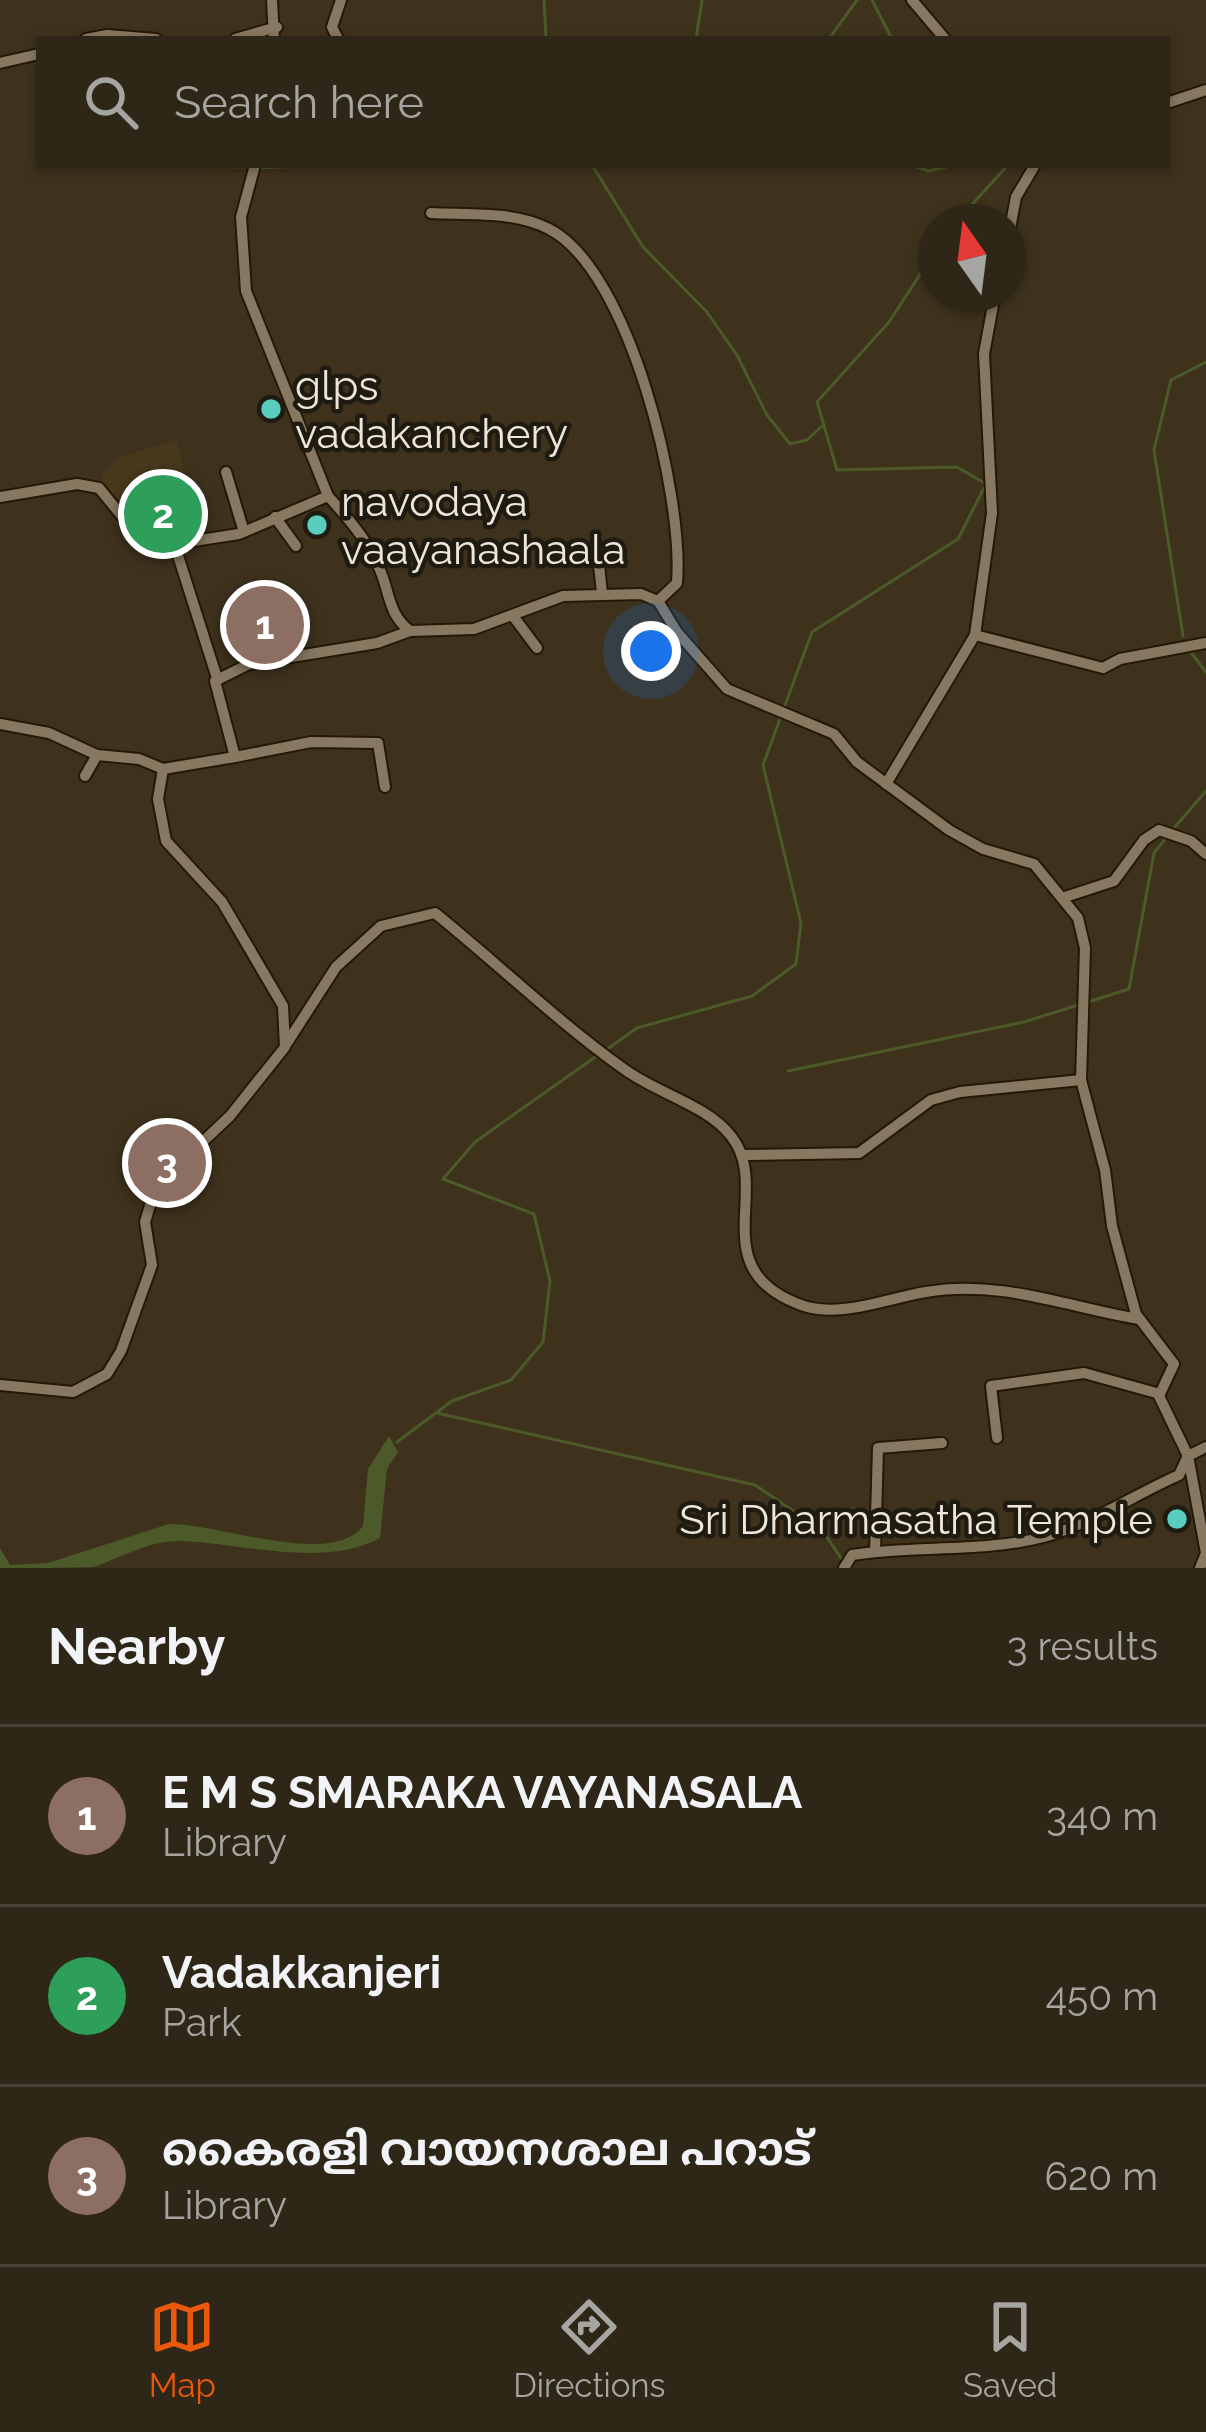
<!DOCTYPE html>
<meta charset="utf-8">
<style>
:root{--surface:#2e2616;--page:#3a3223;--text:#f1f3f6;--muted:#a7a5a1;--line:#494335;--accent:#ea580c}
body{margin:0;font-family:Raleway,"Noto Sans Malayalam",sans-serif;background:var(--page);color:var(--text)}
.compass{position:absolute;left:918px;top:204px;width:108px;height:108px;border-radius:50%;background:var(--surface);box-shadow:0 3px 9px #0004;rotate:346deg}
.you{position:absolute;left:651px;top:651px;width:42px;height:42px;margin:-30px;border:9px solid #fff;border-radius:50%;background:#1a73e8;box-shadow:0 0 0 18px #1a73e833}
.badge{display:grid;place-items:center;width:78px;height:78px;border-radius:50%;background:var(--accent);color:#fff;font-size:39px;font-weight:700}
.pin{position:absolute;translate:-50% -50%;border:6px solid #fff;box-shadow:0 3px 12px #0006}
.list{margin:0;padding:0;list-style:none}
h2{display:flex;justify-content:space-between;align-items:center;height:156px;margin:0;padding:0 48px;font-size:51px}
h2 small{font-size:39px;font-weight:400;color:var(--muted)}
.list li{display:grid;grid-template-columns:78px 1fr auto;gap:36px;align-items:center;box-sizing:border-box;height:180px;padding:0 48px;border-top:3px solid var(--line)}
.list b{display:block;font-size:45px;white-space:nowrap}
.list p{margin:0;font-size:39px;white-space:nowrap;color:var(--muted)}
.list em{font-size:39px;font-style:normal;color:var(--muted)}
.icon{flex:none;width:66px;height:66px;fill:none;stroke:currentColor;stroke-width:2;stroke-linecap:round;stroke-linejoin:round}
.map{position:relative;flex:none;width:1206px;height:1568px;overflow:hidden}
.search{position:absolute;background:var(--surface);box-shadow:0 3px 9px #0004;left:36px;right:36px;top:36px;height:132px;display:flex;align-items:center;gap:30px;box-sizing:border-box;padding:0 42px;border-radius:0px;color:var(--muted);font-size:45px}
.sheet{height:696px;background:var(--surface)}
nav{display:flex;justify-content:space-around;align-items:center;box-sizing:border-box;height:168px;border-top:3px solid var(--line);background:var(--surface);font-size:33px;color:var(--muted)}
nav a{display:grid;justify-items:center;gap:6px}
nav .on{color:var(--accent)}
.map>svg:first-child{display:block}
.built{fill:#48381c}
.green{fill:#583428}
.water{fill:#4c5928}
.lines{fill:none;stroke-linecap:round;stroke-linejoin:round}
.stream{stroke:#4c5928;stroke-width:3}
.minor-casing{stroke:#251905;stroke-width:14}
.minor{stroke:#877861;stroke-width:10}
.poi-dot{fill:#59cebf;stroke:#201b11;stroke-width:4.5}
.labels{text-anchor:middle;stroke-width:9;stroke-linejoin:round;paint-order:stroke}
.poi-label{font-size:42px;fill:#eee6d9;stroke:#201b11;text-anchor:start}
</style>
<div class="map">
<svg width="1206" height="1568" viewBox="0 0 1206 1568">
<rect width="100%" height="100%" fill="#3e321d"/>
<polygon class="built" points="177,439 185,480 134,497 122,507 100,476 120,457"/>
<polygon class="green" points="181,491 186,522 151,532 138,506"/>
<path class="water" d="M389 1436 398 1452 387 1469 380 1538C324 1568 245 1544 182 1541 148 1540 124 1557 93 1567 66 1568 28 1568 0 1568V1548L10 1565 48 1563 169 1524C217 1523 332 1568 363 1526L368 1469Z"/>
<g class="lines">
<g class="stream">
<polyline points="544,0 546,39"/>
<polyline points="872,0 892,39"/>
<polyline points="696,39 702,0"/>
<polyline points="829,39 857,0"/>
<polyline points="592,165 643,247 706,311 737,355 767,415 790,444 807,440 822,426"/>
<polyline points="912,165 928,171 955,165"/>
<polyline points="164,166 252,167"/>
<polyline points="261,168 320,165"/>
<polyline points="956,222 1008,165"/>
<polyline points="1183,636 1154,450 1171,380 1206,362"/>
<polyline points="1189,650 1206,672"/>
<polyline points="1175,827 1206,791"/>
<polyline points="1091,1001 1129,989 1154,853 1166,838"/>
<polyline points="606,1050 637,1028 752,996 796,964 801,923 763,765 812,632 958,539 986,484 957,467 837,470 817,402 889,322 936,250"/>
<polyline points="788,1071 1024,1022 1078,1005"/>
<polyline points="437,1413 755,1485 823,1531 842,1560"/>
<polyline points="397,1442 452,1401 511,1380 543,1342 550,1281 534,1214 443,1179 475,1142 598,1055"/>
</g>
<g class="minor-casing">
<g id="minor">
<polyline points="272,0 274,39"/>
<polyline points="912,0 945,39"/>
<polyline points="86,39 107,35 156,39"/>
<polyline points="235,39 277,27"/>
<polyline points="338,39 332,27 341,0"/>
<polyline points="0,63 39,54"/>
<polyline points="1167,103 1206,90"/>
<polyline points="255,165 241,217 246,291 328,496"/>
<path d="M431 213C469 215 515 211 549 229 630 270 684 497 677 583L658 601"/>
<polyline points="1008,239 1016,197 1035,165"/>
<polyline points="226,472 244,532"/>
<path d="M0 497 77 484 99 488 148 548 239 534 328 496C348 518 369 542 380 570 390 593 388 614 410 631"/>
<polyline points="275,517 296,546"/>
<polyline points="174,543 217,678"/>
<polyline points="599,565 602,593"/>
<polyline points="513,616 537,648"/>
<polyline points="975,635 1103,668 1120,659 1206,643"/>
<polyline points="0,724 49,733 97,755 139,759 163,769"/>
<polyline points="235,757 311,742 378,743 385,787"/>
<polyline points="85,776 97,755"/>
<polyline points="886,784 975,635 992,513 984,354 995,294"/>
<polyline points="1065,897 1114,881 1144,840 1159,830 1191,841 1206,854"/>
<path d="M287 1043 336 967 381 926 435 913C498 964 558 1022 624 1069 656 1093 707 1105 731 1136 773 1188 702 1269 801 1305 839 1319 888 1298 926 1292 999 1279 1067 1307 1139 1319"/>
<polyline points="744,1155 859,1153 931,1100 960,1092 1081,1080"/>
<polyline points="0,1385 73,1392 107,1374 121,1351 152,1265 145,1222 156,1186 230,1116 285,1047 283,1006 222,902 166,841 158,799 163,769 235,757 215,681 249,664 377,643 410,631 474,629 563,596 641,594 658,601 677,632 727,689 834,734 857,762 949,830 983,849 1034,864 1078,918 1085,948 1081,1080 1105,1170 1112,1226 1136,1314 1174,1364 1159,1396 1188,1456 1206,1553 1200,1568"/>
<polyline points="997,1438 991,1386 1084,1373 1160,1394"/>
<polyline points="875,1552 878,1448 942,1443"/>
<path d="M844 1568 852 1555C916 1545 980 1553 1044 1537 1091 1524 1134 1495 1179 1475L1188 1456 1206 1447"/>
</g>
</g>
<use href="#minor" class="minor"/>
</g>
<g class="poi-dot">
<circle cx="271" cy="409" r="12"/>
<circle cx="317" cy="525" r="12"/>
<circle cx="1177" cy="1519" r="12"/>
</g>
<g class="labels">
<g class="poi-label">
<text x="295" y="400">glps<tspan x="295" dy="48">vadakanchery</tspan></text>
<text x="341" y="516">navodaya<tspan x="341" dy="48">vaayanashaala</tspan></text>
<text x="1153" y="1534" text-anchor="end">Sri Dharmasatha Temple</text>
</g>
</g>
</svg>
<svg class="compass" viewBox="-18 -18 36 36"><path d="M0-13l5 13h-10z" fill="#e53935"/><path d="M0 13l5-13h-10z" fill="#a7a5a1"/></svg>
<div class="you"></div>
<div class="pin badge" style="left:265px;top:625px;background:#8d6e63">1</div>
<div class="pin badge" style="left:163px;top:514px;background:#2e9e5b">2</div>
<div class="pin badge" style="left:167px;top:1163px;background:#8d6e63">3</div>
<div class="search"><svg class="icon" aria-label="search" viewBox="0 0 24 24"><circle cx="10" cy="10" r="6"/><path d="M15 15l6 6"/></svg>Search here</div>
</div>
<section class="sheet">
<h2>Nearby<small>3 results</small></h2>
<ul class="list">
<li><span class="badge" style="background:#8d6e63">1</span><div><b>E M S SMARAKA VAYANASALA</b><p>Library</p></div><em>340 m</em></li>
<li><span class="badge" style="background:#2e9e5b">2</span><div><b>Vadakkanjeri</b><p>Park</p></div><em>450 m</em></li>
<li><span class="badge" style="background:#8d6e63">3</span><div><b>കൈരളി വായനശാല പറാട്</b><p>Library</p></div><em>620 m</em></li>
</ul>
</section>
<nav>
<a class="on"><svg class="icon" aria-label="map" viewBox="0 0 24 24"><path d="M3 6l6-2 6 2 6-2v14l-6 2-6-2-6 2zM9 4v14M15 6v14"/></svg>Map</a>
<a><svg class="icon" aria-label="directions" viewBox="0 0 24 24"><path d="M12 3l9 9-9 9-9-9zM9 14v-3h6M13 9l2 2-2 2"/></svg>Directions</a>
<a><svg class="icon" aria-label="saved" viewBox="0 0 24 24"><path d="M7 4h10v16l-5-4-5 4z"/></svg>Saved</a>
</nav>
